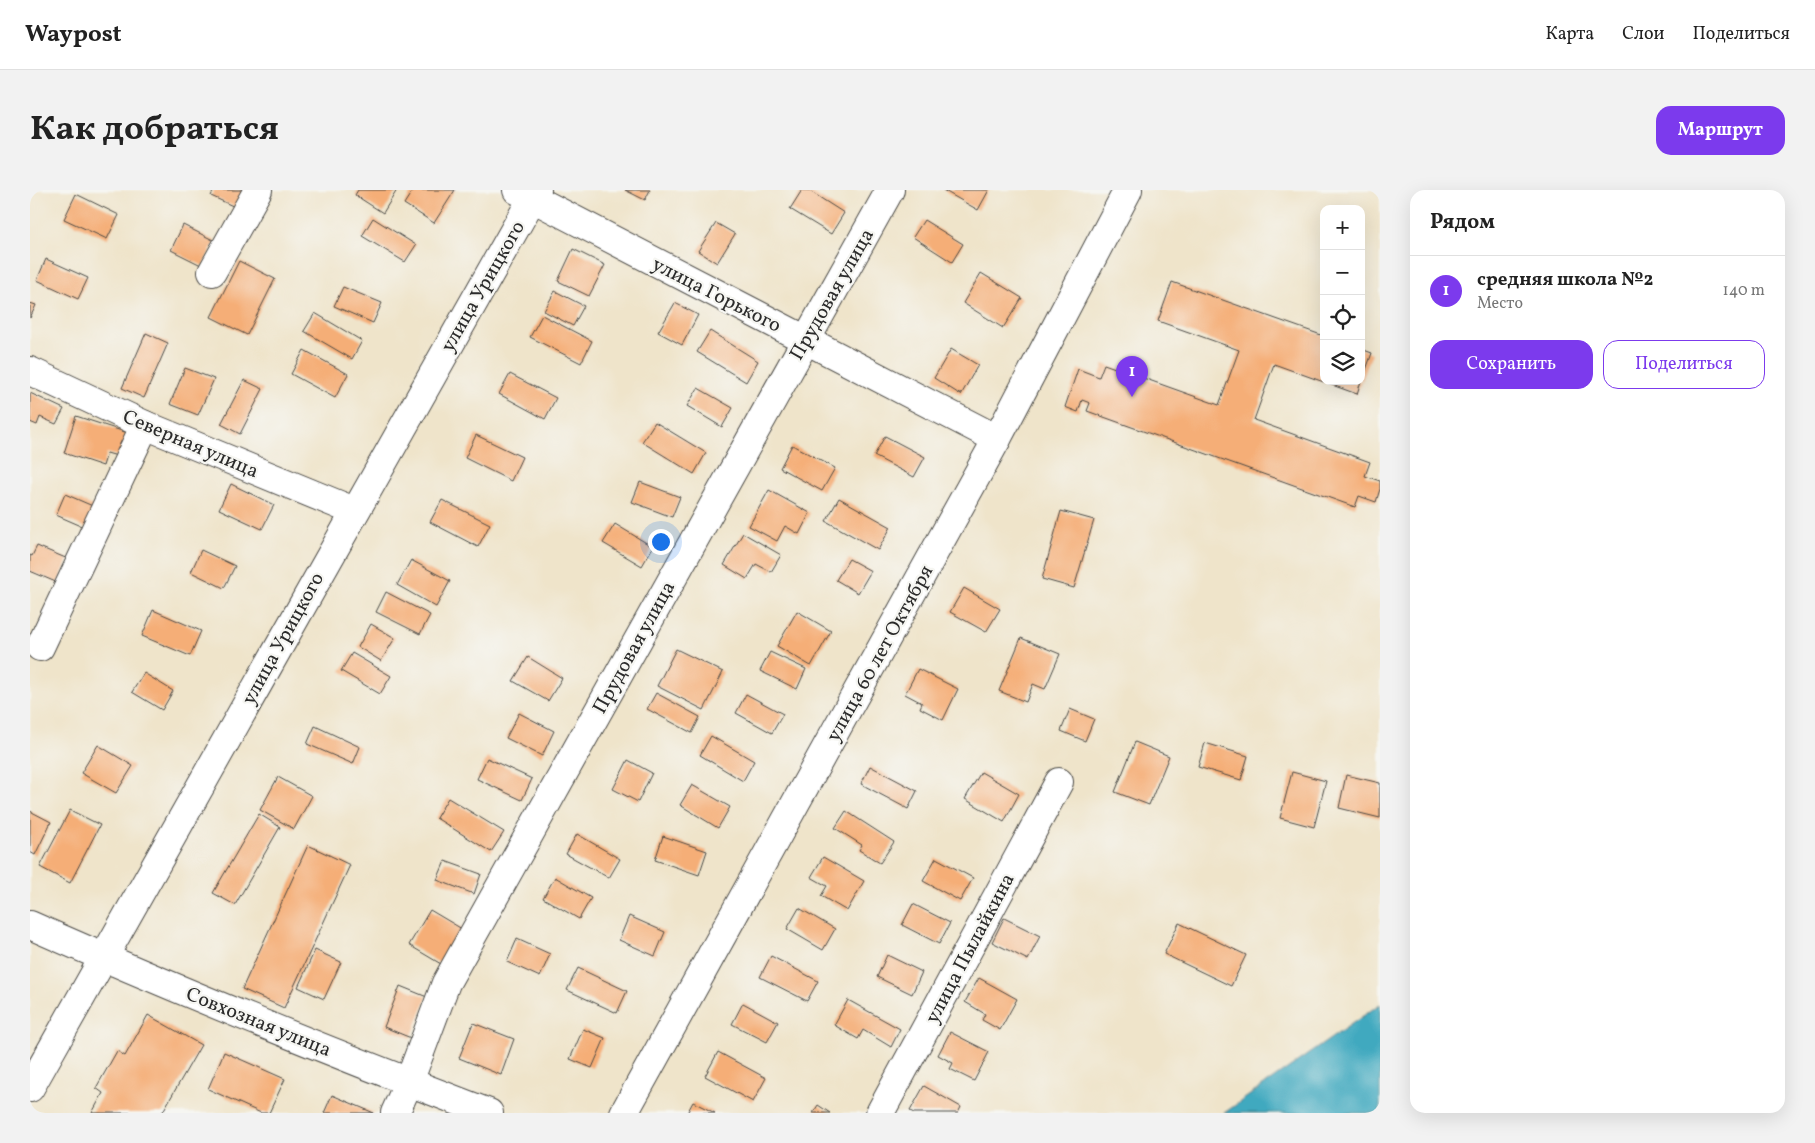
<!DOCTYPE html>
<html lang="ru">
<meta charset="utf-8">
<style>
:root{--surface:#fff;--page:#f2f2f2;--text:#222;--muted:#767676;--line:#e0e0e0;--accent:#7c3aed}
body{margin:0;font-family:Vollkorn,serif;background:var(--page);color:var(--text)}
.controls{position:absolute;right:15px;top:15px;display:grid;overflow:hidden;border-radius:10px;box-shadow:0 5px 20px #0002}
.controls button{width:45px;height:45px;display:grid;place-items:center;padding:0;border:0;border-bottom:1px solid var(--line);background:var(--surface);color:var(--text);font:25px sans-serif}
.you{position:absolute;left:630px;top:351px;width:18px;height:18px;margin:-12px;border:4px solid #fff;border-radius:50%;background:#1a73e8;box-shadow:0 0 0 8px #1a73e833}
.badge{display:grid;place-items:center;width:32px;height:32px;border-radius:50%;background:var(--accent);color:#fff;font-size:16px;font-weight:700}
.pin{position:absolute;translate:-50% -41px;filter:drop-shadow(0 1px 2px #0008)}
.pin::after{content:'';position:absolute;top:26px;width:18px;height:15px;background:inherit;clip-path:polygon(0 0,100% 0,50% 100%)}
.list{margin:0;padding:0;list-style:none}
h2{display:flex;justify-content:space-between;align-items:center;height:65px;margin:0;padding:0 20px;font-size:21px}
h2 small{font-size:16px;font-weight:400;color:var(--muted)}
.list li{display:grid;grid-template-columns:32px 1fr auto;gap:15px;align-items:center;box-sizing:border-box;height:70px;padding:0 20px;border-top:1px solid var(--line)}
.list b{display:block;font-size:19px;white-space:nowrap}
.list p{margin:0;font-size:16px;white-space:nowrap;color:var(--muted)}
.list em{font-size:16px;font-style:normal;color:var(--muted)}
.actions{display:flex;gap:10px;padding:15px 20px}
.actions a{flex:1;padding:11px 0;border:1px solid var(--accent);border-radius:15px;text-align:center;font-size:18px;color:var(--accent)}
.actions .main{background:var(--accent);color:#fff}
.icon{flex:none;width:28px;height:28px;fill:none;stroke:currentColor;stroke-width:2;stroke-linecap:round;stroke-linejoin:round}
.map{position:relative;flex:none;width:1350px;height:923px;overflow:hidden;border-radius:15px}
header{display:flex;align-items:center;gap:30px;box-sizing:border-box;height:70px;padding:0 25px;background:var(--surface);border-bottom:1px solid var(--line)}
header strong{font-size:24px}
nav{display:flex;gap:28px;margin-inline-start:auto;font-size:18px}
.intro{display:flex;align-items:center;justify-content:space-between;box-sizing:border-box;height:120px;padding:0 30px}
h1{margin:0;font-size:35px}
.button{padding:12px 22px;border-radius:15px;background:var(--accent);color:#fff;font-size:18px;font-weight:700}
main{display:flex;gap:30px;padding:0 30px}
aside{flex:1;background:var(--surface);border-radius:15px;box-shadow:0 5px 20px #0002}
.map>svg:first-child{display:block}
.water{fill:#3fa9bf;stroke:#356a75}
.building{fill:#f5ae77}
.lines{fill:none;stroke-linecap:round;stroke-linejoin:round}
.minor-casing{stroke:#484743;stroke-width:30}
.tertiary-casing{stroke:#484743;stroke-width:30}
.minor{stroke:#fff;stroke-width:28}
.tertiary{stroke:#fff;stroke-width:28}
.labels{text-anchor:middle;stroke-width:4.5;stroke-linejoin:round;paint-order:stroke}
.street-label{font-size:20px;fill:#2b2b2b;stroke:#f6f6f2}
</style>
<header>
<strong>Waypost</strong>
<nav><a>Карта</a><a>Слои</a><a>Поделиться</a></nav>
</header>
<div class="intro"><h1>Как добраться</h1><a class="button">Маршрут</a></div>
<main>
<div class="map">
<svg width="1350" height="923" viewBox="0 0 1350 923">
<rect width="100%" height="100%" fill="#f6f6f2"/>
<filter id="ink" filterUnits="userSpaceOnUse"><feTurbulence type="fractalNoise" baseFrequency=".02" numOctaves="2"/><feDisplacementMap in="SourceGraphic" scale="10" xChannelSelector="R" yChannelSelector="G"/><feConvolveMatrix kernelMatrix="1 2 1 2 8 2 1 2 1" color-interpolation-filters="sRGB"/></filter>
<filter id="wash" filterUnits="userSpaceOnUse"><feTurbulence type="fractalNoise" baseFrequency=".0096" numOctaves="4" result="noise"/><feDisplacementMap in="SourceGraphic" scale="20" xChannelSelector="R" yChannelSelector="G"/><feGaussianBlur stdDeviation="1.12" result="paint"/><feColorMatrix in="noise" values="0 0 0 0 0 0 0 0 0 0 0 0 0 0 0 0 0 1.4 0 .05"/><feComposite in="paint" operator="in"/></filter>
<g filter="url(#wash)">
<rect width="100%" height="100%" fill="#efe4ca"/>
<polygon class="water" points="1350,814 1350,923 1194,923"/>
<g id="blocks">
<g class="building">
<polygon points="184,0 214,0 205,17 181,6"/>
<polygon points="328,0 367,0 353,23 325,5"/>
<polygon points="383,0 425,0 404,33 374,14"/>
<polygon points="595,0 620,0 615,10"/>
<polygon points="772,0 778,0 814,23 801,44 760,19"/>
<polygon points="913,0 959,0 948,20"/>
<polygon points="46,4 89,25 77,49 34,29"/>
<polygon points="343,28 386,55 375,72 332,46"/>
<polygon points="894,30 933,54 922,72 883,47"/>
<polygon points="686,33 705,44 687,73 668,61"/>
<polygon points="153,35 185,51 173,76 141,60"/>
<polygon points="543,59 575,75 559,106 528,91"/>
<polygon points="16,69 58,88 48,109 7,90"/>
<polygon points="209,71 245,89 217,145 181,127"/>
<polygon points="951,83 992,108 973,138 933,113"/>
<polygon points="1142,92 1294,146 1294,191 1331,191 1327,204 1244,174 1224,230 1340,272 1335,286 1350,291 1350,299 1346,312 1329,306 1325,317 1057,221 1060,213 1052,210 1048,222 1035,217 1048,179 1069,187 1074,174 1189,215 1209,160 1128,131"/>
<polygon points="313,97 352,113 343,133 304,116"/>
<polygon points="525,101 554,116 543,136 514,121"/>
<polygon points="0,113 6,115 0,128"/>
<polygon points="645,113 668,125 652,155 628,142"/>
<polygon points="285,123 332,151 322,169 274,141"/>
<polygon points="512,125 562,151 551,173 500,147"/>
<polygon points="680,141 728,171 716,192 667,162"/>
<polygon points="116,143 138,153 114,208 92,198"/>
<polygon points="921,159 948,175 931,205 904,188"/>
<polygon points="1331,159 1342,163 1332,191 1331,191"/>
<polygon points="274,160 318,184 305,208 261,184"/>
<polygon points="155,178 184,189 168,225 140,214"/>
<polygon points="480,184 526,208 515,229 469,204"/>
<polygon points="214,190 233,199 210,244 191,234"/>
<polygon points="668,198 703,218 692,237 657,216"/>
<polygon points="0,203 34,219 26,234 10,227 7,235 0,232"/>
<polygon points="46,226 101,244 94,268 77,263 73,276 34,263"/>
<polygon points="625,232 676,263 664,284 612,252"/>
<polygon points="446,245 492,267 481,291 435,268"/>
<polygon points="855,246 895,267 884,287 844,266"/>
<polygon points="762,255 805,278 792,301 750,278"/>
<polygon points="610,292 650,307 642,327 602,312"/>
<polygon points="201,294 244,315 232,339 189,319"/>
<polygon points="739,300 780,323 769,344 755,336 747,351 719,336"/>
<polygon points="35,304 65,317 56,338 26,325"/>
<polygon points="809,308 861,337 848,360 796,331"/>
<polygon points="412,310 460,334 448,357 400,332"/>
<polygon points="1031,321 1064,330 1044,398 1012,389"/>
<polygon points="585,334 623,357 612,376 573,353"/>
<polygon points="713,343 751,365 741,382 726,374 717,389 694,375"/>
<polygon points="7,356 38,369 28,393 0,381 0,365 2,366"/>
<polygon points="171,360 205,376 194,398 161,382"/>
<polygon points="819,369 841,381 828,403 806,390"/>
<polygon points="381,370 420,391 406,417 367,395"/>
<polygon points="934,398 970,419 956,442 920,422"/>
<polygon points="356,402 400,425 390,444 346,422"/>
<polygon points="123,420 171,441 160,466 112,446"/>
<polygon points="767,421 801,441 781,476 747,456"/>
<polygon points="341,434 365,448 351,471 328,457"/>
<polygon points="991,448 1030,464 1015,499 1003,494 996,512 969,501"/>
<polygon points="646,459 693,482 674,520 627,496"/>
<polygon points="740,462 776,479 767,499 730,481"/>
<polygon points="322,463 361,486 350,504 311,481"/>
<polygon points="498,467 532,488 518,511 483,491"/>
<polygon points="888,479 928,499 913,530 890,518 892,513 875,504"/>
<polygon points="114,483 143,501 132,520 102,502"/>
<polygon points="626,503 670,527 662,543 617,519"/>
<polygon points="716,504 753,524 742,543 706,523"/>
<polygon points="1040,519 1064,529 1055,551 1031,541"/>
<polygon points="489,523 524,541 512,566 476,548"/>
<polygon points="285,536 330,557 323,574 277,554"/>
<polygon points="681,546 724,571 713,591 670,565"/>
<polygon points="1105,552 1139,566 1119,615 1085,602"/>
<polygon points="1175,553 1218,566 1211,590 1168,577"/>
<polygon points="68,555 103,576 86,603 51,583"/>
<polygon points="457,568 502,589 492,610 447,589"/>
<polygon points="598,570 622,583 608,612 583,599"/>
<polygon points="840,576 887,601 878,619 831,594"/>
<polygon points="951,582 989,604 974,632 935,609"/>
<polygon points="1262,582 1296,591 1284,637 1250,628"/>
<polygon points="1316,585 1350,593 1350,628 1309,618"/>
<polygon points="248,587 282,606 264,639 230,620"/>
<polygon points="662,595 700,617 688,638 650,615"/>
<polygon points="418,608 474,642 461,662 406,628"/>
<polygon points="40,620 70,635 40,693 10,677"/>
<polygon points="0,621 21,632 5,665 0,662"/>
<polygon points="816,621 864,652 850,673 829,660 832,655 805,638"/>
<polygon points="229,624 250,637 205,715 183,703"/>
<polygon points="547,644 590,669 579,688 536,664"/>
<polygon points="633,646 677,661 669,685 625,670"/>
<polygon points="278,655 320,675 254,818 212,799"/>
<polygon points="793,667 834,691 817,721 791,706 797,696 781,687"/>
<polygon points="906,668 943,688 930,711 893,691"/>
<polygon points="415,671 451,684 444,704 407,690"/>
<polygon points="525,687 561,708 549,729 513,708"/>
<polygon points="883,714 920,733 909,754 872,735"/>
<polygon points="769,718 805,739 793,760 757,739"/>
<polygon points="400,720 432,739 411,774 379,755"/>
<polygon points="599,726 635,742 625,766 589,750"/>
<polygon points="974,728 1010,746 998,770 962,752"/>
<polygon points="1149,733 1216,765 1201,796 1134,764"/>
<polygon points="487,749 520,764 510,787 477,772"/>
<polygon points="285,760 311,772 294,809 268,797"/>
<polygon points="857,765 892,782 882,804 847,787"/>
<polygon points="741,766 788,791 777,811 730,787"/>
<polygon points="548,778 597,801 587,823 537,800"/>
<polygon points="949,788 987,809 970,840 952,830 955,824 935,812"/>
<polygon points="370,796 397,807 381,848 354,837"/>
<polygon points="818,810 870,839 861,857 833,840 828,849 804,835"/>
<polygon points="713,813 748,832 737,852 702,834"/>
<polygon points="118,825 171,855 132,923 62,923 73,903 66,898 87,861 95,866"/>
<polygon points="443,833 484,849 471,885 429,868"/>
<polygon points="553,839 575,848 562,878 540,869"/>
<polygon points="920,842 959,862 944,891 920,879 923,873 908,865"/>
<polygon points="194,862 255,889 239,923 231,923 178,899"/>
<polygon points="688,862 736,888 723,912 675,886"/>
<polygon points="894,896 931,917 928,923 884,923 880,921"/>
<polygon points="302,905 344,923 294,923"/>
<polygon points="663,912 685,923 657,923"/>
<polygon points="788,915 800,923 783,923"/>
</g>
</g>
</g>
<g filter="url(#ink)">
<use href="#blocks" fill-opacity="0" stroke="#484743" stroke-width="1"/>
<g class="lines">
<g class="minor-casing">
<g id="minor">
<polyline points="487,0 967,249"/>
<polyline points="182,82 228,0"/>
<polyline points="0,181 115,235 324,321"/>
<polyline points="10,457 115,235"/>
<path d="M0 735C151 802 305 864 459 923"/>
<polyline points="365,923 379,892 416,793 860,0"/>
<polyline points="594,923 967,249 1098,0"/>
<polyline points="850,923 1029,592"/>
</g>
</g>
<g class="tertiary-casing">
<polyline id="tertiary" points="0,898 507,0"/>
</g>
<use href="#minor" class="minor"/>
<use href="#tertiary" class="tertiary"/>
</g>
</g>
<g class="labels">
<g class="street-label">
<text transform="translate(452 96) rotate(-60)" y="7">улица Урицкого</text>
<text transform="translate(687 104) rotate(27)" y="7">улица Горького</text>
<text transform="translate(801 104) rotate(-60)" y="7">Прудовая улица</text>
<text transform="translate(161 253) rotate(23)" y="7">Северная улица</text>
<text transform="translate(252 448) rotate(-61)" y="7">улица Урицкого</text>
<text transform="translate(603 457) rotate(-61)" y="7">Прудовая улица</text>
<text transform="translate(849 463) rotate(-61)" y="7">улица 60 лет Октября</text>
<text transform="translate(939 758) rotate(-62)" y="7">улица Пылайкина</text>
<text transform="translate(229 831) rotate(22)" y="7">Совхозная улица</text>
</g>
</g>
</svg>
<div class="controls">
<button>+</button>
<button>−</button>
<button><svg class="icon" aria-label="locate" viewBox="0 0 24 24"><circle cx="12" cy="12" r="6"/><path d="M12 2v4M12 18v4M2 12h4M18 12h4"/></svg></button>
<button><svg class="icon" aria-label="layers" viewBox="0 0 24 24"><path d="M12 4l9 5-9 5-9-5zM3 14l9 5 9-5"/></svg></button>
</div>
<div class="you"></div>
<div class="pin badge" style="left:1102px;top:207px">1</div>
</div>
<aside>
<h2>Рядом<small></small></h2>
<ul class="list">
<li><span class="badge">1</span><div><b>средняя школа №2</b><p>Место</p></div><em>140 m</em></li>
</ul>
<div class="actions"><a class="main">Сохранить</a><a>Поделиться</a></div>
</aside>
</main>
